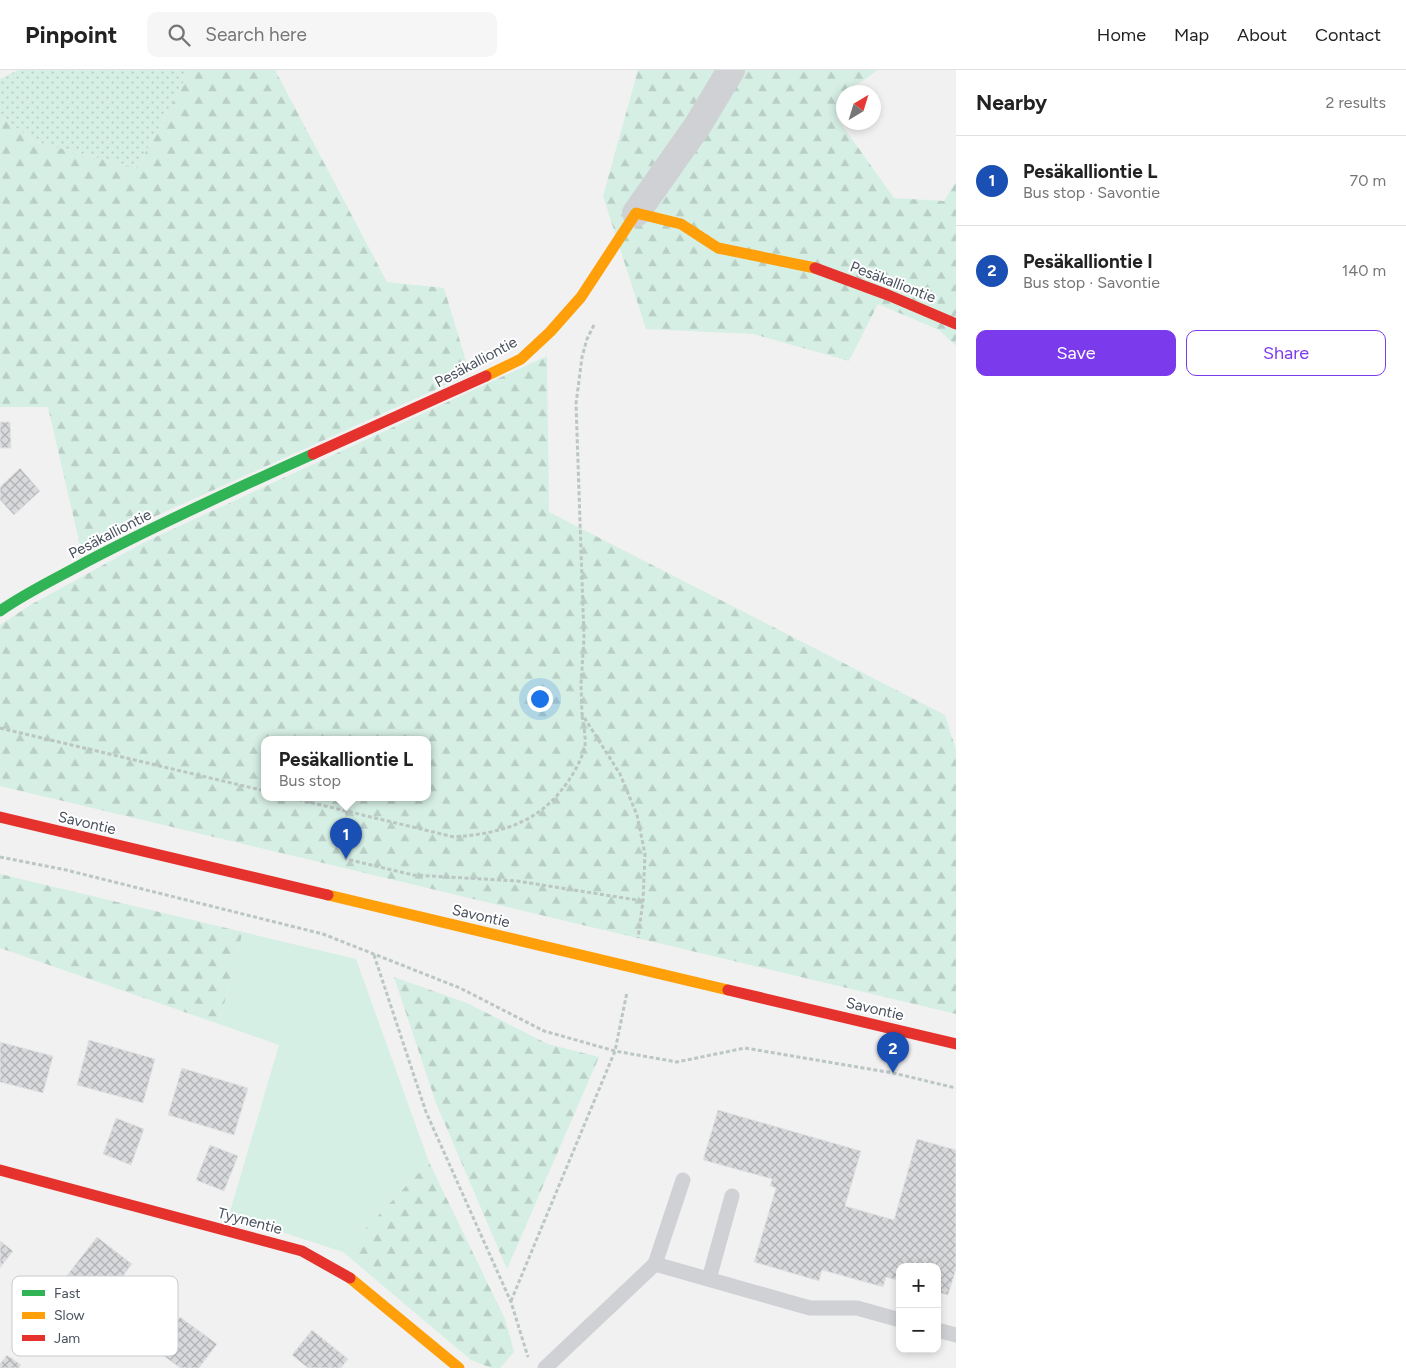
<!DOCTYPE html>
<meta charset="utf-8">
<style>
:root{--surface:#fff;--page:#f6f6f6;--text:#222;--muted:#767676;--line:#e0e0e0;--accent:#7c3aed}
body{margin:0;font-family:Figtree,sans-serif;background:var(--page);color:var(--text)}
.controls{position:absolute;right:15px;bottom:15px;display:grid;overflow:hidden;border-radius:10px;box-shadow:0 2px 8px #0003}
.controls button{width:45px;height:45px;display:grid;place-items:center;padding:0;border:0;border-bottom:1px solid var(--line);background:var(--surface);color:var(--text);font:25px sans-serif}
.compass{position:absolute;left:836px;top:15px;width:45px;height:45px;border-radius:50%;background:var(--surface);box-shadow:0 2px 8px #0003;rotate:38deg}
.you{position:absolute;left:539px;top:628px;width:18px;height:18px;margin:-12px;border:4px solid #fff;border-radius:50%;background:#1a73e8;box-shadow:0 0 0 8px #1a73e833}
.badge{display:grid;place-items:center;width:32px;height:32px;border-radius:50%;background:var(--accent);color:#fff;font-size:16px;font-weight:700}
.pin{position:absolute;translate:-50% -41px;filter:drop-shadow(0 1px 2px #0008)}
.pin::after{content:'';position:absolute;top:26px;width:18px;height:15px;background:inherit;clip-path:polygon(0 0,100% 0,50% 100%)}
.popup{position:absolute;left:261px;top:666px;width:170px;height:65px;box-sizing:border-box;display:grid;place-content:center;border-radius:10px;background:var(--surface);filter:drop-shadow(0 1px 4px #0005);font-size:16px;white-space:nowrap;color:var(--muted)}
.popup b{font-size:19px;color:var(--text)}
.popup::after{content:'';position:absolute;left:50%;top:100%;margin-left:-10px;border:10px solid transparent;border-top-color:var(--surface)}
.list{margin:0;padding:0;list-style:none}
h2{display:flex;justify-content:space-between;align-items:center;height:65px;margin:0;padding:0 20px;font-size:21px}
h2 small{font-size:16px;font-weight:400;color:var(--muted)}
.list li{display:grid;grid-template-columns:32px 1fr auto;gap:15px;align-items:center;box-sizing:border-box;height:90px;padding:0 20px;border-top:1px solid var(--line)}
.list b{display:block;font-size:19px;white-space:nowrap}
.list p{margin:0;font-size:16px;white-space:nowrap;color:var(--muted)}
.list em{font-size:16px;font-style:normal;color:var(--muted)}
.actions{display:flex;gap:10px;padding:15px 20px}
.actions a{flex:1;padding:11px 0;border:1px solid var(--accent);border-radius:10px;text-align:center;font-size:18px;color:var(--accent)}
.actions .main{background:var(--accent);color:#fff}
.icon{flex:none;width:28px;height:28px;fill:none;stroke:currentColor;stroke-width:2;stroke-linecap:round;stroke-linejoin:round}
.map{position:relative;flex:none;width:956px;height:1298px;overflow:hidden}
header{display:flex;align-items:center;gap:30px;box-sizing:border-box;height:70px;padding:0 25px;background:var(--surface);border-bottom:1px solid var(--line)}
header strong{font-size:24px}
nav{display:flex;gap:28px;margin-inline-start:auto;font-size:18px}
.search{width:350px;height:45px;background:var(--page);display:flex;align-items:center;gap:12px;box-sizing:border-box;padding:0 18px;border-radius:10px;color:var(--muted);font-size:19px}
main{display:flex}
aside{flex:1;background:var(--surface)}
.map>svg:first-child{display:block}
.grass{fill:url(#grass-dots)}
.forest{fill:url(#forest-firs);fill-rule:evenodd}
.pitch{fill:#d6efe4}
.building{fill:url(#building-cross-hatch);stroke:#e2e3e4}
.lines{fill:none;stroke-linecap:round;stroke-linejoin:round}
.path{stroke:#bbc6c5;stroke-width:3;stroke-dasharray:4 2.5;stroke-linecap:butt}
.lane{stroke:#cfd1d4;stroke-width:15}
.street{stroke:#cfd1d4;stroke-width:28}
.fast{stroke:#30b455;stroke-width:11}
.slow{stroke:#ff9f0a;stroke-width:11}
.jam{stroke:#e5322d;stroke-width:11}
.labels{text-anchor:middle;stroke-width:4;stroke-linejoin:round;paint-order:stroke}
.street-label{font-size:15px;fill:#48505c;stroke:#fff}
.key{fill:#fff;stroke:#c8cace;stroke-width:1}
.key-label{font-size:14px;fill:#48505c}
</style>
<header>
<strong>Pinpoint</strong>
<div class="search"><svg class="icon" aria-label="search" viewBox="0 0 24 24"><circle cx="10" cy="10" r="6"/><path d="M15 15l6 6"/></svg>Search here</div>
<nav><a>Home</a><a>Map</a><a>About</a><a>Contact</a></nav>
</header>
<main>
<div class="map">
<svg width="956" height="1298" viewBox="0 0 956 1298">
<defs>
<pattern id="grass-dots" width="8" height="8" patternUnits="userSpaceOnUse" patternTransform="scale(1.25)"><rect width="8" height="8" fill="#d6efe4"/><path d="M2 2h.1M6 6h.1" fill="none" stroke="#b9cfc6" stroke-width="1.8" stroke-linecap="round"/></pattern>
<pattern id="forest-firs" width="22" height="20" patternUnits="userSpaceOnUse" patternTransform="scale(1.25)"><rect width="22" height="20" fill="#d6efe4"/><path d="M5 1l3.5 6h-7zM16 11l3.5 6h-7z" fill="#b9cfc6"/></pattern>
<pattern id="building-cross-hatch" width="8" height="8" patternUnits="userSpaceOnUse" patternTransform="scale(1.25)"><rect width="8" height="8" fill="#d8d9db"/><path d="M0 0l8 8M0 8l8-8" fill="none" stroke="#b1b2b5"/></pattern>
</defs>
<rect width="100%" height="100%" fill="#f1f1f1"/>
<polygon class="grass" points="18,0 190,0 137,98 36,72 0,46 0,9"/>
<g class="forest">
<polygon points="190,0 275,0 387,212 444,218 470,304 81,480 48,337 0,337 0,46 36,72 137,98"/>
<polygon points="638,0 878,0 852,18 850,22 844,22 843,35 837,48 894,128 944,131 956,112 956,276 939,260 878,234 849,291 753,264 646,259 603,126"/>
<path d="M547 286 549 442 945 645 956 680V944L0 716V555L32 534 145 472ZM265 670H427V728H265Z"/>
<polygon points="0,804 243,862 219,954 0,878"/>
<polygon points="394,907 467,933 548,974 599,987 507,1199 436,1033"/>
<polygon points="429,1092 505,1249 514,1282 500,1298 491,1298 471,1290 343,1182"/>
</g>
<polygon class="pitch" points="243,862 356,889 429,1092 343,1182 229,1145 279,975 219,954"/>
<g class="building">
<polygon points="0,352 10,352 11,378 0,378"/>
<polygon points="20,398 40,421 14,445 0,430 0,417"/>
<polygon points="89,970 155,989 143,1033 77,1015"/>
<polygon points="0,972 53,986 43,1023 0,1012"/>
<polygon points="182,998 248,1018 234,1065 168,1045"/>
<polygon points="718,1040 861,1081 845,1136 894,1150 917,1069 956,1080 956,1199 948,1225 937,1222 937,1197 900,1197 900,1211 886,1207 883,1217 822,1200 819,1211 754,1192 776,1118 770,1116 772,1109 703,1090"/>
<polygon points="116,1048 144,1059 131,1095 103,1084"/>
<polygon points="210,1075 238,1086 224,1121 196,1110"/>
<polygon points="97,1167 132,1194 108,1226 97,1218 65,1259 40,1240"/>
<polygon points="0,1171 13,1181 0,1198"/>
<polygon points="160,1209 175,1221 164,1235 149,1223"/>
<polygon points="180,1247 217,1274 199,1298 180,1298 156,1280"/>
<polygon points="312,1260 348,1289 341,1298 308,1298 292,1285"/>
<polygon points="7,1285 21,1295 19,1298 0,1298 0,1294"/>
</g>
<g class="lines">
<g class="path">
<polyline points="594,255 587,269 582,287 576,334 584,568 581,614 582,644 620,704 637,745 645,784 643,831 638,868"/>
<polyline points="0,658 265,721"/>
<path d="M292 728 454 767C503 763 540 753 569 710 575 701 583 687 585 675 586 666 583 654 582 645"/>
<polyline points="347,741 343,769 346,789 413,805 517,811 643,831"/>
<polyline points="0,787 66,800 323,864 460,918 544,961 615,981 677,992 745,978 893,1003 956,1018"/>
<polyline points="374,885 426,1042 511,1232 528,1287"/>
<polyline points="511,1231 615,981 627,922"/>
</g>
<g class="lane">
<polyline points="655,1194 683,1110"/>
<polyline points="709,1209 732,1126"/>
<polyline points="937,1260 956,1265"/>
<polyline points="545,1298 655,1194 810,1238 857,1238 900,1250"/>
</g>
<polyline class="street" points="636,143 698,55 731,0"/>
<path class="fast" d="M0 541C27 522 57 508 86 492 160 453 237 418 313 384"/>
<g class="slow">
<polyline points="486,306 521,289 550,262 581,227 636,143 681,154 718,178 815,198"/>
<polyline points="328,825 728,920"/>
<polyline points="350,1208 459,1298"/>
</g>
<g class="jam">
<polyline points="815,198 888,225 956,254"/>
<polyline points="313,384 486,306"/>
<polyline points="0,747 328,825"/>
<polyline points="728,920 956,974"/>
<polyline points="0,1100 302,1181 350,1208"/>
</g>
</g>
<g class="labels">
<g class="street-label">
<text transform="translate(893 212) rotate(21)" y="5">Pesäkalliontie</text>
<text transform="translate(476 292) rotate(-28)" y="5">Pesäkalliontie</text>
<text transform="translate(110 464) rotate(-27)" y="5">Pesäkalliontie</text>
<text transform="translate(87 753) rotate(13)" y="5">Savontie</text>
<text transform="translate(481 846) rotate(13)" y="5">Savontie</text>
<text transform="translate(875 939) rotate(13)" y="5">Savontie</text>
<text transform="translate(250 1151) rotate(15)" y="5">Tyynentie</text>
</g>
</g>
<rect x="12" y="1206" width="166" height="80" rx="8" class="key"/>
<rect x="22" y="1220" width="23" height="6" fill="#30b455"/>
<rect x="22" y="1242" width="23" height="7" fill="#ff9f0a"/>
<rect x="22" y="1265" width="23" height="6" fill="#e5322d"/>
<g class="key-label">
<text x="54" y="1228">Fast</text>
<text x="54" y="1250">Slow</text>
<text x="54" y="1273">Jam</text>
</g>
</svg>
<div class="controls">
<button>+</button>
<button>−</button>
</div>
<svg class="compass" viewBox="-18 -18 36 36"><path d="M0-13l5 13h-10z" fill="#e53935"/><path d="M0 13l5-13h-10z" fill="#767676"/></svg>
<div class="you"></div>
<div class="pin badge" style="left:346px;top:789px;background:#1a4fb4">1</div>
<div class="popup"><b>Pesäkalliontie L</b>Bus stop</div>
<div class="pin badge" style="left:893px;top:1003px;background:#1a4fb4">2</div>
</div>
<aside>
<h2>Nearby<small>2 results</small></h2>
<ul class="list">
<li><span class="badge" style="background:#1a4fb4">1</span><div><b>Pesäkalliontie L</b><p>Bus stop · Savontie</p></div><em>70 m</em></li>
<li><span class="badge" style="background:#1a4fb4">2</span><div><b>Pesäkalliontie I</b><p>Bus stop · Savontie</p></div><em>140 m</em></li>
</ul>
<div class="actions"><a class="main">Save</a><a>Share</a></div>
</aside>
</main>
